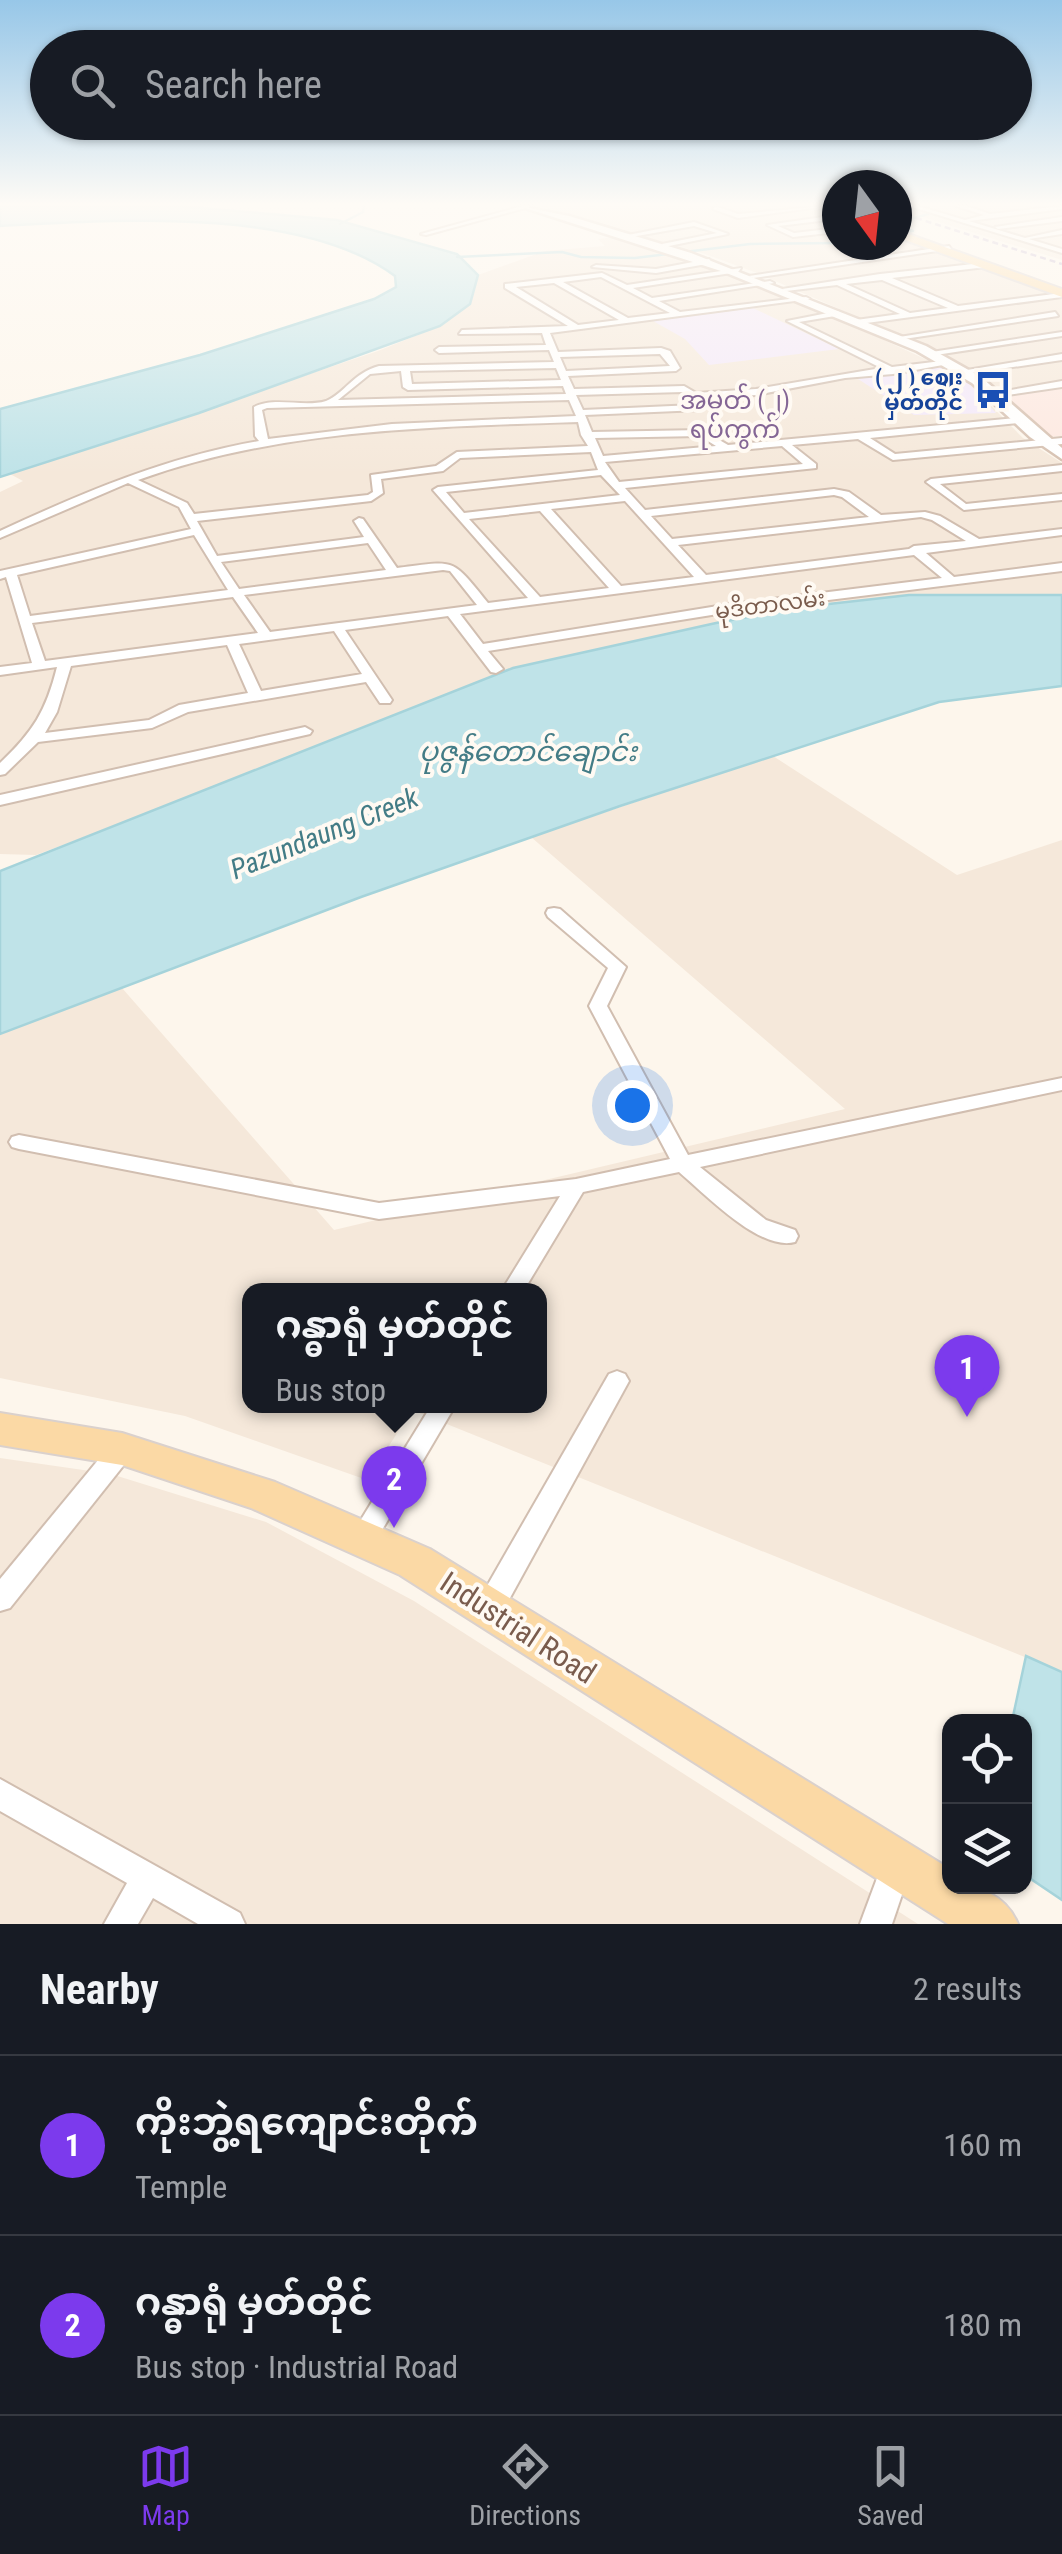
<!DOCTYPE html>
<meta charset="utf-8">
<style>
:root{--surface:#171b24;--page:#20242c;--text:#f1f3f6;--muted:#9ea1a6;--line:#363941;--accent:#7c3aed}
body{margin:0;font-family:"Roboto Condensed","Noto Sans Myanmar",sans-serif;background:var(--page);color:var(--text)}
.controls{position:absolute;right:30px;bottom:30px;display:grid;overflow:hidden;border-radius:20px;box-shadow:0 2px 8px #0004}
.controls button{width:90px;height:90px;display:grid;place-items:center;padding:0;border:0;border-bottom:2px solid var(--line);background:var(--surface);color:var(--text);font:50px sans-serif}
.compass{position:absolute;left:822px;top:170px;width:90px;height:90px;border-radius:50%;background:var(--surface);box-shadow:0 2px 8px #0004;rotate:165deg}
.you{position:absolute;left:632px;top:1105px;width:35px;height:35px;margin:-25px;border:8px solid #fff;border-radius:50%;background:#1a73e8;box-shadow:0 0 0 15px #1a73e833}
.badge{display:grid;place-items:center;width:65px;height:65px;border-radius:50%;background:var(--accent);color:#fff;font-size:32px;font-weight:700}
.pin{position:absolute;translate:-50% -82px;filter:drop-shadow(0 2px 5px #0008)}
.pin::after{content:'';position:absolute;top:52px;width:35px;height:30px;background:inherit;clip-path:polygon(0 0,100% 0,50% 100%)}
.popup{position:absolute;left:242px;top:1283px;width:305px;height:130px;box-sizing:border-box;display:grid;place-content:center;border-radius:20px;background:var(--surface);filter:drop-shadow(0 2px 8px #0005);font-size:32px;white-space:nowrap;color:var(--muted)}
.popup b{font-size:38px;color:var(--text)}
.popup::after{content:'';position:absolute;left:50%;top:100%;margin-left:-20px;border:20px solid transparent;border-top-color:var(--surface)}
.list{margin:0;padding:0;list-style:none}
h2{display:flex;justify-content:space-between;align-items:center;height:130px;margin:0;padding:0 40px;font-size:42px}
h2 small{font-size:32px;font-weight:400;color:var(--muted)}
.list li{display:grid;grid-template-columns:65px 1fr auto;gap:30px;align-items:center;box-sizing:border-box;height:180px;padding:0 40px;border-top:2px solid var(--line)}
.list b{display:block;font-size:38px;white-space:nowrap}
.list p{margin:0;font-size:32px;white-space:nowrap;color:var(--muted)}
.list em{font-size:32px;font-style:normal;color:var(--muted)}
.icon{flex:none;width:55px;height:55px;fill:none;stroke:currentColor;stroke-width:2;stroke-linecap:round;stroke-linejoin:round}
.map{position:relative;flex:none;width:1062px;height:1924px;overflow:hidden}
.search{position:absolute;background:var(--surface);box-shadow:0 2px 8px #0004;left:30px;right:30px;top:30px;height:110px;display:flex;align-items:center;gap:25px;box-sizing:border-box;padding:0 35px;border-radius:55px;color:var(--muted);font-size:38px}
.sheet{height:490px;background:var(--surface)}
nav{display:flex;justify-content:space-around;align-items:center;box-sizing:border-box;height:140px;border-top:2px solid var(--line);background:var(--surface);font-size:28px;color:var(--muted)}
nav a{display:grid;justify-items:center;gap:5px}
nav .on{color:var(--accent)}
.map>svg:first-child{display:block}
.residential{fill:#f5e8da;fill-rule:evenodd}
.commercial{fill:#fde8e0}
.education{fill:#f3e8fa}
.water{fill:#bfe3e8;stroke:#a5d3da;stroke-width:2.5}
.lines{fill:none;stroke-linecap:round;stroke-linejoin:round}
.stream{stroke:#a5d3da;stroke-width:2.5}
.minor-casing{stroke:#d1beb0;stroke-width:4}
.secondary-casing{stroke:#d6c0b0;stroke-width:5}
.primary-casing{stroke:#dad1cd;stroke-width:4}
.minor{fill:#fff;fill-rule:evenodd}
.secondary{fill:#fff;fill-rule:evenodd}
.primary{fill:#fbd9a5;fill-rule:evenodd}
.rail{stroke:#b9a8c9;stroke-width:2.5;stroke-dasharray:6 4;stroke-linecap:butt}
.labels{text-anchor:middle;stroke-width:8;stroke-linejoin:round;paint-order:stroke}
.far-transit-label{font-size:22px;font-weight:bold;fill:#164399;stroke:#fffaf3;text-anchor:end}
.far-street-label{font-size:22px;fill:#7a5c4d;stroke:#fffaf3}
.far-quarter-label{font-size:25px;fill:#846695;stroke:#fffaf3}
.water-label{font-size:28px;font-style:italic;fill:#437c86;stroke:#fffaf3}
.near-street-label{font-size:30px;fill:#7a5c4d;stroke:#fffaf3}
</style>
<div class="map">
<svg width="1062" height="1924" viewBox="0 0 1062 1924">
<rect width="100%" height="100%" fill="#fdf6ec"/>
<g class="residential">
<polygon points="538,206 819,206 837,212 837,245 897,245 897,234 1062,295 1062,388 1002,397 978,373 940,353 757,273 705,254"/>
<polygon points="897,206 1062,206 1062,260 897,209"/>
<polygon points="622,236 663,247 834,317 962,376 1023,438 1062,463 1062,595 909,595 802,607 513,668 205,792 36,855 0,854 0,492 23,481 10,474 378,351 440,326 470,304 478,275 545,251 605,246 598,239"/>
<path d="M773 756 957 875 1062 840V1672L412 1410 367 1480 185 1416 0 1378V1034L122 988 334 1230 845 1109 531 837ZM249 1290H539V1406H249Z"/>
<polygon points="0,1458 111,1474 266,1522 414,1601 918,1924 0,1924"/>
</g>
<polygon class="commercial" points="1062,388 1062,436 1048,437 1002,397"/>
<g class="education">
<polygon points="753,308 839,349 709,365 685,339 653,321"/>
<polygon points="940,366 962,376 996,413 914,415 858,379"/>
</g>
<g class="water">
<path d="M0 206H180L337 220 457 254 478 275 470 304 440 326 199 413 0 477V409L200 355 374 299 396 287 395 276C301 206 114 220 0 226Z"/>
<polygon points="909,595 1062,595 1062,686 939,702 620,806 361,897 0,1034 0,871 513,668 716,623 802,607"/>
<polygon points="1026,1656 1062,1672 1062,1900 1025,1875 1024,1722 1012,1721"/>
</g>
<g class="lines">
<g class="stream">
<polyline points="897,223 928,214"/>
<polyline points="340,224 363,212 364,206"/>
<polyline points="897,225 913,231 897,233"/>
<polyline points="457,257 562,252 581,257 635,258 750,244 837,243"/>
</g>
<g class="minor-casing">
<g id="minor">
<polygon points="523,206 533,206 426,235 421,234"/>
<polygon points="715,206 738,214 827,206 738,218 713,209"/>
<polygon points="909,206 918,206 965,220 984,215 956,206 966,206 990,214 1062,206 1062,209 969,221 1025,238 1062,230 1062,234 1029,239 1062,249 1062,253"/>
<polygon points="837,215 837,219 778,226 794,233 837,228 837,232 793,237 767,225"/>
<polygon points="1062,217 1062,221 998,229 995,227"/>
<polygon points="694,222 728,234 664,247 662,244 717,233 694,226 631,237 628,235"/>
<polygon points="949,246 951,249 753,278 749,276"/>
<polygon points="709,259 712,263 656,273 592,267 596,265 656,269"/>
<path d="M983 263 986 267 892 278 958 306 1062 293V297L859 324 856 320 900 314 837 285 786 291 782 289 880 274ZM882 280 948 308 910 313 846 284Z"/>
<path d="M741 268 738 272 633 288 652 298 770 281 774 283 659 301 680 312 806 297 810 299 550 333 558 352 661 348 670 351 680 368 676 371 568 376 574 389 684 386 696 393 756 389 881 368 787 321 838 311 841 315 799 322 892 367 950 360 954 363 893 374 845 378 756 395 699 398 705 407 700 410 585 415 592 432 702 430 728 445 1016 418 1019 419V423L870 438 895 454 1062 438V444L893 460 858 439 792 445 816 464V468L625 488 645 510 834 489 849 492 881 515 925 512 940 516 979 539 1062 529V535L926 553 954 577 1062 563V571L724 613 488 651 503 669 496 673 491 672 448 616 345 630 392 700 390 703H380L366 682 188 712 152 728 38 742 5 774 0 775V763C33 732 46 711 57 667L0 675V667L32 663 6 577 0 579V571L191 529 179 507 128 483 0 538V531C84 492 167 457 259 441L255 436 254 407C276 396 303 408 326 401 344 394 353 373 379 366L554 362 549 350 439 353 435 350 439 347 546 345 542 333 459 334 462 330 568 326 505 288V284L602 273 627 285ZM601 277 670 313 628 318 563 282ZM554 283 619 320 578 325 516 287ZM660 354 670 366 566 371 560 357ZM556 368 561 380 412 384 410 371ZM401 371 403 387 408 390 563 386 566 394 338 400 370 374ZM683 392 694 405 583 410 576 395ZM569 400 576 416 392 424 268 439 262 410 267 408ZM578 422 581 435 588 446 457 452 436 466 371 475 373 492 368 495 194 514 187 503 138 480C279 429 429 427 578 422ZM700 436 716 446 603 456 595 438ZM782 446 803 464 619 482 605 462ZM591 452 598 470 438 487 433 490 528 598 488 603C450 556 456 561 397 568L363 519 359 518 354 521 364 537 217 556 197 521 371 501 383 493 381 479 443 471 460 458ZM601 475 620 495 464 513 446 492ZM834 495 842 497 869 517 672 539 651 516ZM625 501 694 577 621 586 551 509ZM540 511 609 588 540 597 469 519ZM921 517 932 520 966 541 914 546 909 549 706 575 678 545ZM194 535 228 590 30 616 17 575ZM368 543 386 570 239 589 221 562ZM914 555 942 578 724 605 483 644 460 614ZM443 570 450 571 477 605 270 632 244 595ZM233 597 258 633 45 661 32 623ZM334 631 362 674 261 691 239 644ZM227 645 248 693 179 705 149 720 45 733 57 712 71 666Z"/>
<polygon points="1055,312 1058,316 897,340 893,338"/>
<polygon points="1062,332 1062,336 929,356 925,353"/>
<polygon points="1062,354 1062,360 965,374 961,371"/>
<polygon points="1062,381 1062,387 993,397 988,394"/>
<polygon points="1062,465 1062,471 940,484 966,504 1062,494 1062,500 964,510 926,482 931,479"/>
<polygon points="305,727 312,731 310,734 0,805 0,795"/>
<path d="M554 908 560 909 626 967 607 1006 688 1155 1062 1078V1090L700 1167 766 1220 795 1230 798 1236 795 1242C760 1252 704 1193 679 1172L583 1192 524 1290H502L560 1196 379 1219 19 1149 12 1147 9 1142 12 1137 19 1135 379 1203 576 1179 670 1159 589 1006 608 968 548 917 546 913 548 909Z"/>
<polygon points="617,1371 625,1374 629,1381 499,1618 489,1622 479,1618 475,1609 479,1600 609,1374"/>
<polygon points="431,1406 455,1406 372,1547 363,1551 354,1547 350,1539 354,1531"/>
<polygon points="122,1439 131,1442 134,1449 131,1456 10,1608 0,1611 0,1579 113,1442"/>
<polygon points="0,1779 240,1913 245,1924 198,1924 153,1898 138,1924 104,1924 127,1883 0,1811"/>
<polygon points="897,1850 908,1854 912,1865 892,1924 860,1924 886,1854"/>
</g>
</g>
<g class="secondary-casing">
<polygon id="secondary" points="519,206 569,216 691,253 926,346 981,377 1062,448 1062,459 1030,437 972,383 917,351 724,272"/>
</g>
<g class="primary-casing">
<g id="primary">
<polygon points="818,206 837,208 837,214 819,208"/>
<polygon points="897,230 1062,289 1062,297 897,237"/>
<path d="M0 1413 122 1433 275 1482 430 1549 950 1869V1886C980 1886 1005 1894 1018 1924H948L400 1575 251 1508 122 1465 0 1445Z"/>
</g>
</g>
<use href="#minor" class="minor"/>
<use href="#secondary" class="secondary"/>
<use href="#primary" class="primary"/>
<polyline class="rail" points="897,212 1062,264"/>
</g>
<linearGradient id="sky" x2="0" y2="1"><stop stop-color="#97c7e8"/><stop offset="0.43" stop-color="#fefbf6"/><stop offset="1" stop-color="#fefbf6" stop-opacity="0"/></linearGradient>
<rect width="1062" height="475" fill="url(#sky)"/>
<defs>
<g id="bus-bare" transform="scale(3)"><path d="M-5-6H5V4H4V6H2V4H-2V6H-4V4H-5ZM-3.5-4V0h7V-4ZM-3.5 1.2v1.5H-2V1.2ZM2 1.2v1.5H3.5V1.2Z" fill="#1a4fb4" stroke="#fffaf3" stroke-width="2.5" paint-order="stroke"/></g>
</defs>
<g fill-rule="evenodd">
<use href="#bus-bare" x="993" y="390"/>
</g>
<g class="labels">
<g class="far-transit-label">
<text x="963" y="385">( ၂ ) ဈေး<tspan x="963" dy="25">မှတ်တိုင်</tspan></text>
</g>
<g class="far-street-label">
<text transform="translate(770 604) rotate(-7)" y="8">မုဒိတာလမ်း</text>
</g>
<g class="far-quarter-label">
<text x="735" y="409">အမှတ် (၂)<tspan x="735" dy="29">ရပ်ကွက်</tspan></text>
</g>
<g class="water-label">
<text x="528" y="761">ပုဇွန်တောင်ချောင်း</text>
<text transform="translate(324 833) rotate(-22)" y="10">Pazundaung Creek</text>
</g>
<g class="near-street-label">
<text transform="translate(518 1628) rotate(33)" y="10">Industrial Road</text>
</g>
</g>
</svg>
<div class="controls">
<button><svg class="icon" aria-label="locate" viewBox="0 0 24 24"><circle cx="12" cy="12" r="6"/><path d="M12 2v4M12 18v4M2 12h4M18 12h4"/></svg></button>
<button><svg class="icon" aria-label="layers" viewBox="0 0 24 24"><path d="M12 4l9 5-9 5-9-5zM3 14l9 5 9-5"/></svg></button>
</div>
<svg class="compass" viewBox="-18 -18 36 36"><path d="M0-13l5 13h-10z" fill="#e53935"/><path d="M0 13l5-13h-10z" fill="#9ea1a6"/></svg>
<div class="you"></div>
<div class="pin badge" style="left:967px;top:1417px">1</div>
<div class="pin badge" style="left:394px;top:1528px">2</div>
<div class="popup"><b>ဂန္ဓာရုံ မှတ်တိုင်</b>Bus stop</div>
<div class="search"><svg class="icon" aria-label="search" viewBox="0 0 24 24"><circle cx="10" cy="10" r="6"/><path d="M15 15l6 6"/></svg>Search here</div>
</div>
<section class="sheet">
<h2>Nearby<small>2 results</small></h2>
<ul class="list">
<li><span class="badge">1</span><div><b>ကိုးဘွဲ့ရကျောင်းတိုက်</b><p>Temple</p></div><em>160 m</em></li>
<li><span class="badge">2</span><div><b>ဂန္ဓာရုံ မှတ်တိုင်</b><p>Bus stop · Industrial Road</p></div><em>180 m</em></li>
</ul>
</section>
<nav>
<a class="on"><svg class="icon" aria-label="map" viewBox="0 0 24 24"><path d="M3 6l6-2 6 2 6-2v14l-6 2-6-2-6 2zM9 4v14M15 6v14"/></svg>Map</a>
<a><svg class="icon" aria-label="directions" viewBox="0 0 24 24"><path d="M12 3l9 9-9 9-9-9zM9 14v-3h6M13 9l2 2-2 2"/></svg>Directions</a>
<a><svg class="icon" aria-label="saved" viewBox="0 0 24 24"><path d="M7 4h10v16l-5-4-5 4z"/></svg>Saved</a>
</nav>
